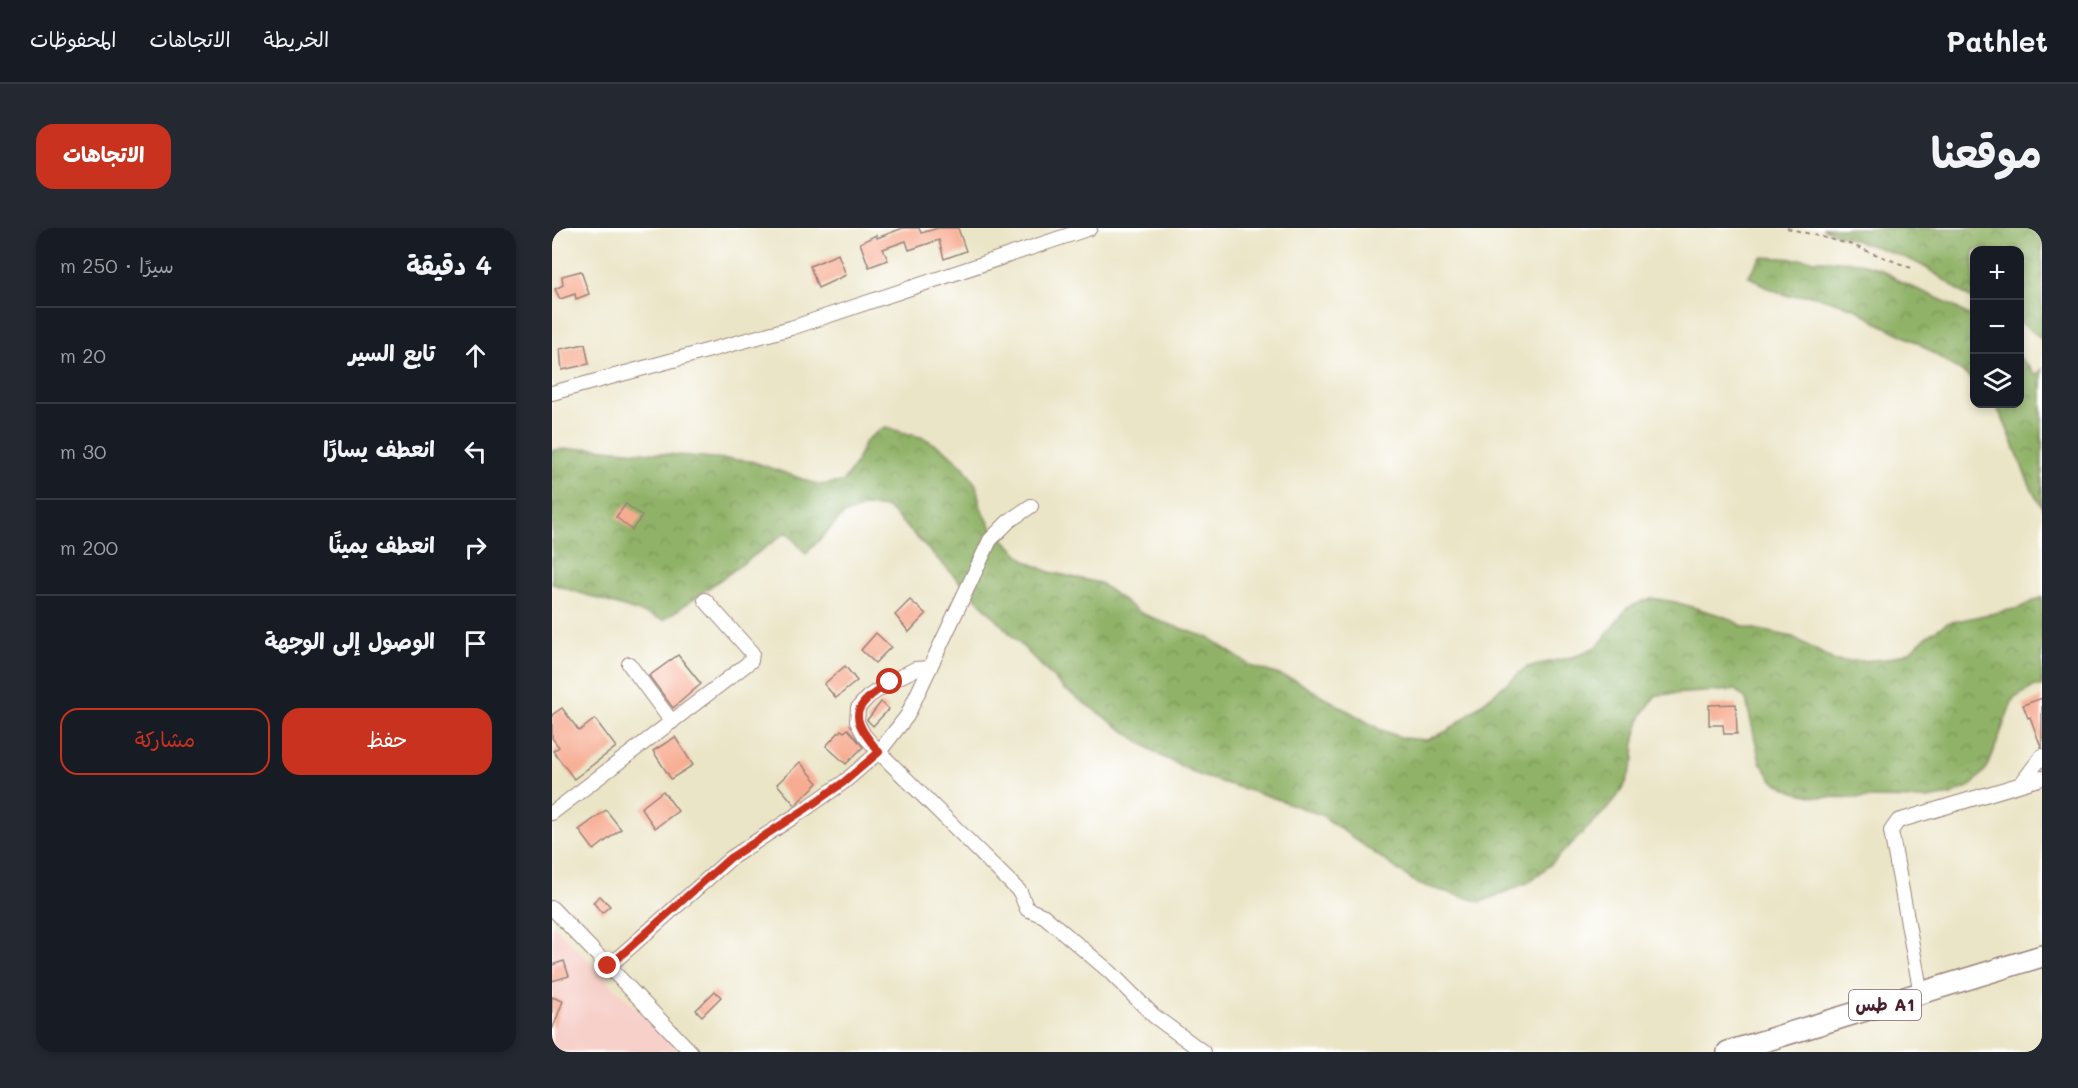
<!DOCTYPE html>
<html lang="ar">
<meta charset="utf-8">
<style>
:root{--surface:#171b24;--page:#242831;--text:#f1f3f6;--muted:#9ea1a6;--line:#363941;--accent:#c8321e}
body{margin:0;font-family:Mali,"Playpen Sans Arabic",sans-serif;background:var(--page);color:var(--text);direction:rtl}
.controls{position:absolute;right:18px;top:18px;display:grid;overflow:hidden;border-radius:12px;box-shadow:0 3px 9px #0003}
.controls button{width:54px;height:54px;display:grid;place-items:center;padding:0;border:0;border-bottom:2px solid var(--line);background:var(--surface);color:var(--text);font:30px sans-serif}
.stop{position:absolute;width:18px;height:18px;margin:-14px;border:4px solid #c8321e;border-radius:50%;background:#fff}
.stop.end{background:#c8321e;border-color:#fff;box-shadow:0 2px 6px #0008}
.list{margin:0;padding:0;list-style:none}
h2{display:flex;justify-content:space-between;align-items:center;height:78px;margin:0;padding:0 24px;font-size:26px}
h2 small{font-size:20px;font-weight:400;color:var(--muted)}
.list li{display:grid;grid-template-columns:39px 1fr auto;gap:18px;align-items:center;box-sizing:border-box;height:96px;padding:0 24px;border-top:2px solid var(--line)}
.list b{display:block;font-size:22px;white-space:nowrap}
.list em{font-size:20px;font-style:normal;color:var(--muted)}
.actions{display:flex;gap:12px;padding:18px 24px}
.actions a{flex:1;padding:14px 0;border:2px solid var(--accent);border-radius:18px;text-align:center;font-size:21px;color:var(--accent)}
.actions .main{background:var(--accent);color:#fff}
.icon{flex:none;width:33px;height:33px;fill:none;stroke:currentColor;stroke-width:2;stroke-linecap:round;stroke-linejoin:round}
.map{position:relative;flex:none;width:1490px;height:824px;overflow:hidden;direction:ltr;border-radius:18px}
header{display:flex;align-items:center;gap:36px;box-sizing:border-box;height:84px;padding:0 30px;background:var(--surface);border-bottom:2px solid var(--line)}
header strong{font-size:28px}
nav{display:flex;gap:33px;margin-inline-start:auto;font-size:21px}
.intro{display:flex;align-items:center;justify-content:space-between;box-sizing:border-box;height:144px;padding:0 36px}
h1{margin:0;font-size:42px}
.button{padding:15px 27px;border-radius:18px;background:var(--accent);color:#fff;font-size:21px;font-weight:700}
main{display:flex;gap:36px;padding:0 36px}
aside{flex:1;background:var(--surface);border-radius:18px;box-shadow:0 3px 9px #0003}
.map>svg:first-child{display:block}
.built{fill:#f7d0ca}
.forest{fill:url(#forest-crowns);stroke:#6d6849;stroke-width:1.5}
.building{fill:#f7ac92}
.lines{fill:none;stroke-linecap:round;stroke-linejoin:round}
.minor-casing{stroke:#9a8279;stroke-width:16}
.highway-casing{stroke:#9a8279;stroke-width:24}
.path{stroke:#9a8279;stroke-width:2;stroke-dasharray:4.5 4.5;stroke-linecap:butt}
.minor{stroke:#fff;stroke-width:14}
.highway{stroke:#fff;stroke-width:21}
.route{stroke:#c8321e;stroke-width:8}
.labels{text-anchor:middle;stroke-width:4.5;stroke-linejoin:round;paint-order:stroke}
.shield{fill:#fff;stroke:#80626b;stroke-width:1.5}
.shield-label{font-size:18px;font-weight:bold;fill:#4a1f2b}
</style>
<header>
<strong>Pathlet</strong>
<nav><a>الخريطة</a><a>الاتجاهات</a><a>المحفوظات</a></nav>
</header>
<div class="intro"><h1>موقعنا</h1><a class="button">الاتجاهات</a></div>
<main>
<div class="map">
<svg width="1490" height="824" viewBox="0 0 1490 824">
<defs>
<pattern id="forest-crowns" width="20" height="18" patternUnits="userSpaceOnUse" patternTransform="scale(1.5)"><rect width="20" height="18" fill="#90b267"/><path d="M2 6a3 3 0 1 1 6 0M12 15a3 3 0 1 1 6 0" fill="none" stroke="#789055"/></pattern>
</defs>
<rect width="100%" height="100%" fill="#fff"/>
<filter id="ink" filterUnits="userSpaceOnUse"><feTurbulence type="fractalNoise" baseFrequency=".0167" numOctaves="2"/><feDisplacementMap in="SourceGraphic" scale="12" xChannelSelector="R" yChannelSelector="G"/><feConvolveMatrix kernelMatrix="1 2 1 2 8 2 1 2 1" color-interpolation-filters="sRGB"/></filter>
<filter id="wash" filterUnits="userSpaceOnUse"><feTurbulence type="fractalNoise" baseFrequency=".008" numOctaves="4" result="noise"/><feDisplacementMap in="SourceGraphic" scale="24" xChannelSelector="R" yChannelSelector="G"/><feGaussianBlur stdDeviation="1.35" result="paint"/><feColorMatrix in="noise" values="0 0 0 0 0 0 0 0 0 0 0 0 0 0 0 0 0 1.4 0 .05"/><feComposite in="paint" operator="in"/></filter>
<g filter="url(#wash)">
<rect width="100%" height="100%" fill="#ebe5c7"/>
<polygon class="built" points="0,696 71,768 128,824 0,824"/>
<g class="forest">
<path d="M1270 0H1490V111L1468 94V22H1422V72C1402 61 1385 44 1363 34 1333 20 1300 13 1270 0Z"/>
<polygon points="1209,29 1305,34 1329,41 1349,54 1392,73 1422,90 1422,152 1366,115 1324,94 1303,80 1259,67 1237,68 1216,60 1196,48"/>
<path d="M1468 130 1485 147 1490 141V279C1469 247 1462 208 1443 176H1468Z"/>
<polygon points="332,199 372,210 393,222 411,238 424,257 429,280 440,300 474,333 497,344 548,355 587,384 610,394 657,410 699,438 743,452 827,501 851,510 875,512 897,502 975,439 1024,428 1046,418 1075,380 1099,370 1123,374 1171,388 1193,399 1241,409 1283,433 1310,433 1334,431 1357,424 1375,408 1395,395 1467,380 1490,369 1490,458 1483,458 1461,471 1436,539 1420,557 1399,567 1375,571 1264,569 1242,564 1221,553 1208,534 1194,471 1183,462 1104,467 1090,487 1083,509 1082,532 1074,555 1061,575 998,637 977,654 929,674 866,656 769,587 716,568 649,548 607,527 512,461 336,280 313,278 291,287 254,326 235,304 112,392 0,356 0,222 40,220 199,233 267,257 291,254 304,235 313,213"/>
</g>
<g id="blocks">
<g class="building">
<polygon points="351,0 367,0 369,5 386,0 406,0 414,23 392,31 387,12 357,22 354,13 331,21 336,32 317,39 308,15 324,7 325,10"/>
<polygon points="286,26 294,47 266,60 258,38"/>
<polygon points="29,43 37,66 24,71 23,66 8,71 3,61 11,57 10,48"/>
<polygon points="33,116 37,136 10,142 8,121"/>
<polygon points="74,276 90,288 80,302 64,289"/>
<polygon points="358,372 374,386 357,404 343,387"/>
<polygon points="324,405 339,419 323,435 309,422"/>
<polygon points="126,427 149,456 121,480 97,448"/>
<polygon points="293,438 305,453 284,470 272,456"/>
<polygon points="1490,470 1490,519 1489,519 1478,489 1476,490 1471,477"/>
<polygon points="329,474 337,481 321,498 315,492"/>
<polygon points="1184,476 1185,506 1172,506 1171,497 1157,497 1157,477"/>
<polygon points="10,480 27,503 43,491 64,519 22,551 1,523 7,519 0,510 0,487"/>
<polygon points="296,501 311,519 294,536 274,518 289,502 292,504"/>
<polygon points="123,509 141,537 119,551 101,523"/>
<polygon points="248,534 266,555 243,577 225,556"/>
<polygon points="111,563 126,583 103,600 89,580"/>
<polygon points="54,582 69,601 42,622 27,602"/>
<polygon points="48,668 58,678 50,685 41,674"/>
<polygon points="12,733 17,748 0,753 0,737"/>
<polygon points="163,763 169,769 150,788 144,782"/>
<polygon points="0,769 11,773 1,800 0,800"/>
</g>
</g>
</g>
<g filter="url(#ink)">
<use href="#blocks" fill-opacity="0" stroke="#9a8279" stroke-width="1.5"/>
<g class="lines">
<g class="minor-casing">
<g id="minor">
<polyline points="0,165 239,100 538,0"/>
<polyline points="77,436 120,494"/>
<polyline points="378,440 363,441 338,454 316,469 306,480 305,494 312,507 327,524 468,664 475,681 492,688 558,744 602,788 651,824"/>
<polyline points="1469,556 1490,528"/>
<polyline points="0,585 199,433 200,425 153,372"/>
<polyline points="0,680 139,824"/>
<polyline points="56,738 66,730 179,630 252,582 292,554 327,524 355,488 438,312 457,293 479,278"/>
<polyline points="1369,766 1339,603 1346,593 1490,550"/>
</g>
</g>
<g class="highway-casing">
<polyline id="highway" points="1176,824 1490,728"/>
</g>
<polyline class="path" points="1235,0 1297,16 1362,41"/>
<use href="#minor" class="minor"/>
<use href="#highway" class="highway"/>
</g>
</g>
<g class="lines" filter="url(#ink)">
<path class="route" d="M56 738 66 730 178 630 252 582 292 554 327 524C296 487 299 480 338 454"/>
</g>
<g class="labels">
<rect class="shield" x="1297" y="762" width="72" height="30" rx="4.5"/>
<g class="shield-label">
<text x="1333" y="783">طس A1</text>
</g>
</g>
</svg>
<div class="controls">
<button>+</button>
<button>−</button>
<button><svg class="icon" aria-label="layers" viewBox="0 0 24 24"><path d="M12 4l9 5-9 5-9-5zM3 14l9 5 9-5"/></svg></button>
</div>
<div class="stop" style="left:338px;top:454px"></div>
<div class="stop end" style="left:56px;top:738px"></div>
</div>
<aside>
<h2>4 دقيقة<small>سيرًا · 250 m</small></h2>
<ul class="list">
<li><svg class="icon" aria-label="ahead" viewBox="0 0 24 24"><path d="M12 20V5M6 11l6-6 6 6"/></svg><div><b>تابع السير</b></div><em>20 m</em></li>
<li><svg class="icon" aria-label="left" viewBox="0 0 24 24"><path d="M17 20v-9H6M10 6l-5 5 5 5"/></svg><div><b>انعطف يسارًا</b></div><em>30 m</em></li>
<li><svg class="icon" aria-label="right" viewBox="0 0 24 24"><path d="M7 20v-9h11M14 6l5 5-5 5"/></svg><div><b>انعطف يمينًا</b></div><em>200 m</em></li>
<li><svg class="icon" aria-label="arrive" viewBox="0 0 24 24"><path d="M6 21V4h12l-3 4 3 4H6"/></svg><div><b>الوصول إلى الوجهة</b></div></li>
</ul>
<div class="actions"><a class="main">حفظ</a><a>مشاركة</a></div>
</aside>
</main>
